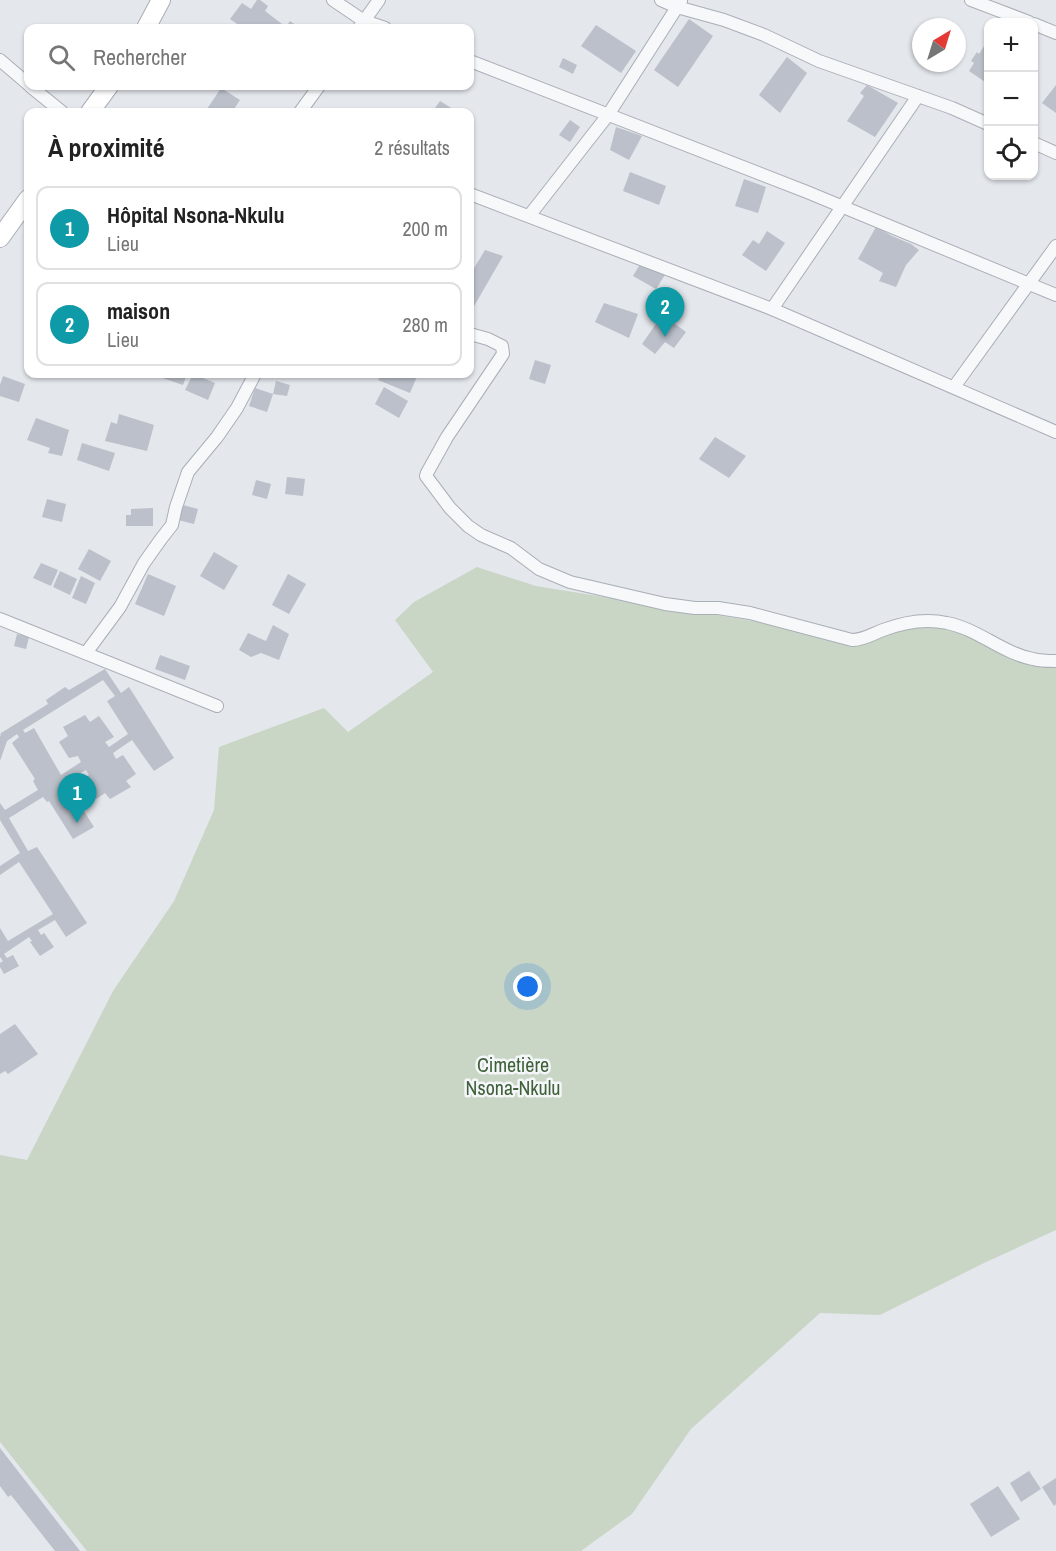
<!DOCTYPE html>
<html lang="fr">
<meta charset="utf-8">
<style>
:root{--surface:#fff;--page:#f2f2f2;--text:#222;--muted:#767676;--line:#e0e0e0;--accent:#b45309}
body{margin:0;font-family:"Archivo Narrow",sans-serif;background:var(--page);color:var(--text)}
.controls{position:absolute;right:18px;top:18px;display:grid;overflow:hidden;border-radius:12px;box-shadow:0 2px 4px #0004}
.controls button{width:54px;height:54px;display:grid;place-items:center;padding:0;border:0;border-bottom:2px solid var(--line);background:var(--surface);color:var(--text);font:30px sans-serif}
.compass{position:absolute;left:912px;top:18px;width:54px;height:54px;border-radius:50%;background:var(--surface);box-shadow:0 2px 4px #0004;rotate:38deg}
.you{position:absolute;left:528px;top:987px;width:21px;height:21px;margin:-15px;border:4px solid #fff;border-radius:50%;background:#1a73e8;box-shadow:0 0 0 9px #1a73e833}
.badge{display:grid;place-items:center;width:39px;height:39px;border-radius:50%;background:var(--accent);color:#fff;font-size:20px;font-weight:700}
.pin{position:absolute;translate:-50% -50px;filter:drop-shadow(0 2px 3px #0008)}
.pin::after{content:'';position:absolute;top:32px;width:21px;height:18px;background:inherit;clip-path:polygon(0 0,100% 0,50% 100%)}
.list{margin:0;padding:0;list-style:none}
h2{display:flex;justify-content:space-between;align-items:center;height:78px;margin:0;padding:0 24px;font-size:26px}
h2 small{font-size:20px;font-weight:400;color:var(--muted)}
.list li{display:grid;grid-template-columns:39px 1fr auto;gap:18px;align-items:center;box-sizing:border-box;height:84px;margin:0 12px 12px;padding:0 12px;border:2px solid var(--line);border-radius:12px}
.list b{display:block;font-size:22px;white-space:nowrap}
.list p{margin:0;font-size:20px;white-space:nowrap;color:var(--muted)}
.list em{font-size:20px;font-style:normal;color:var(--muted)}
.icon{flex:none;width:33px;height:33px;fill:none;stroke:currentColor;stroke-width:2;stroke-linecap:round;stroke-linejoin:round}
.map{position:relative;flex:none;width:1056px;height:1551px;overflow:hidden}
.search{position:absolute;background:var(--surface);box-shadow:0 2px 4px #0004;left:24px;top:24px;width:450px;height:66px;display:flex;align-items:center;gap:15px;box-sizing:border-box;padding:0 21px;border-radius:12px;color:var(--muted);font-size:22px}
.panel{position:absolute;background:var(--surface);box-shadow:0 2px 4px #0004;left:24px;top:108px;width:450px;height:270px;border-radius:12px}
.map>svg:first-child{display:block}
.green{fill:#c9d6c5}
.building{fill:#bbc0ca;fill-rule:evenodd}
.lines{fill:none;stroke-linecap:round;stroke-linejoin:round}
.street-casing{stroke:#a9aeb7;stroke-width:14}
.secondary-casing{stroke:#a9aeb7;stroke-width:20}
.street{stroke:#f7f8fa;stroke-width:12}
.secondary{stroke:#fff;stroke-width:18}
.labels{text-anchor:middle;stroke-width:5;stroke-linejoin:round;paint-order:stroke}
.park-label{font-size:20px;fill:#3f6138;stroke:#f4f6f9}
</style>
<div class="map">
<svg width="1056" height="1551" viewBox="0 0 1056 1551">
<rect width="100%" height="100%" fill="#e4e7ec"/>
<polygon class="green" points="477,567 536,586 766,623 853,646 909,629 938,624 1056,664 1056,1230 984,1263 880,1315 820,1313 691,1429 632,1514 581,1551 87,1551 0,1442 0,1155 27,1160 113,991 174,901 214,810 219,747 324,708 348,732 433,672 395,620 414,602"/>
<g class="building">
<polygon points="257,0 260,0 268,6 265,11 286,27 290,21 300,28 238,28 240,26 230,19 242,3 251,9"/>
<polygon points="689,19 713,36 678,87 654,70"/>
<polygon points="596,25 636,51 621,73 581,46"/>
<polygon points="984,46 988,49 988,84 969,71 974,63 971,61 977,52 979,54"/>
<polygon points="787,57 807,73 780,113 759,95"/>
<polygon points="563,58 577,65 573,74 559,67"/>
<polygon points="867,85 898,103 875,137 847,121 864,96 860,93"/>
<polygon points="1056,85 1056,113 1042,103"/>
<polygon points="221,88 240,100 232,112 205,112"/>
<polygon points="440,101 453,109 451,112 432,112"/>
<polygon points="570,120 580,127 570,142 559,135"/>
<polygon points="616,127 642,136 629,160 610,150"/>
<polygon points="630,172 666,186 659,205 623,191"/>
<polygon points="744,179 766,187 758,213 735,206"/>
<polygon points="876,227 892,236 911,244 919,250 906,265 896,287 879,281 883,273 858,259"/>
<polygon points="767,231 785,243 766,271 742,255 753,240 759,244"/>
<polygon points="485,250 503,256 473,308 470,307 470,275"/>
<polygon points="646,254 670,267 656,289 633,276"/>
<polygon points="604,303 638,314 629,338 595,322"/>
<polygon points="667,318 686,332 674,348 665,342 655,354 642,344 658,321"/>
<polygon points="535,360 551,365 545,384 529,379"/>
<polygon points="151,374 187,374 183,385"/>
<polygon points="193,374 215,383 208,400 185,390"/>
<polygon points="381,374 418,374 410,393 378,380"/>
<polygon points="3,376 25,384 19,402 0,396 0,385"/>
<polygon points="276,381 290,385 287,396 273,394"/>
<polygon points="384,387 408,401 399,418 375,404"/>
<polygon points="255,388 273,394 267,412 249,406"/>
<polygon points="119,414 154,425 147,451 105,441 111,422 117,424"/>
<polygon points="36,418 69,430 62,456 48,453 50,448 27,440"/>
<polygon points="715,437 746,456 729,478 699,459"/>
<polygon points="82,443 115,453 109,471 77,460"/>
<polygon points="287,477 305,479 303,496 285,494"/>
<polygon points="256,480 271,484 267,499 252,495"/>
<polygon points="47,499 66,504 62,522 42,517"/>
<polygon points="183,505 198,509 194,524 178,520"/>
<polygon points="153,508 153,526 126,526 126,515 131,515 131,509"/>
<polygon points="89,549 111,561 100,581 78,569"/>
<polygon points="214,552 238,566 224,590 200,576"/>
<polygon points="41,563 58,570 51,586 33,578"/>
<polygon points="60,571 77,579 70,595 53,587"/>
<polygon points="148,574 176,586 164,616 135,604"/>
<polygon points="288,574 306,584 289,614 272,605"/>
<polygon points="81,576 95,583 86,604 72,598"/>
<polygon points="273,625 289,634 279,660 261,653 251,657 239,650 248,633 266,641"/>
<polygon points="17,634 29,637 26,649 14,646"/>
<polygon points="160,655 190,666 185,680 155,669"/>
<path d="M105 669 121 693 129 687 174 758 154 771 132 740 113 753 116 759 123 755 136 774 126 781 131 787 110 799 105 793 96 799 82 780 89 775 86 770 65 781 94 827 73 839 49 801 47 802 43 797 9 818 28 851 37 847 87 923 66 937 55 920 38 930 41 935 44 933 54 947 40 956 30 942 32 941 29 937 4 954 7 958 13 955 19 966 4 974 0 967V963L3 961 0 957V928L8 941 53 914 19 862 0 875V866L20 853 0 820V803L5 810 38 790 33 781 35 779 12 743 19 737 17 734 7 741 0 761V737L1 733 48 704 46 700 65 687 69 690ZM103 680 115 696 107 701 128 734 109 747 105 742 114 737 99 716 90 722 85 715 63 727 68 736 59 742 69 758 78 756 81 762 61 775 34 728 25 733 23 730Z"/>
<polygon points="15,1024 38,1054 8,1074 5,1071 0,1074 0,1034"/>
<polygon points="0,1448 80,1551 55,1551 11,1495 8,1497 0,1486"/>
<polygon points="1029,1471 1041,1489 1021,1502 1010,1483"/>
<polygon points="1056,1478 1056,1504 1054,1506 1042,1487"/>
<polygon points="998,1486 1020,1519 991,1537 970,1504"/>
</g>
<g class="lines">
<g class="street-casing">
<g id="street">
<polyline points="333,0 364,21 379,0"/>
<polyline points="661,0 677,7 724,20 764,35 819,61 952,108 988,124"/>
<polyline points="971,0 1029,22"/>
<polyline points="1034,24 1056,33"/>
<polyline points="359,28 364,21 385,28"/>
<polyline points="0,60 28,84"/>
<polyline points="470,61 807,192 1056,295"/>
<polyline points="30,86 62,112"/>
<polyline points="300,112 319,86"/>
<polyline points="1034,143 1056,153"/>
<polyline points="470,194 772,309 1056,432"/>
<polyline points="529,216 608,115 681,1"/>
<polyline points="772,309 918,96"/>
<path d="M470 334 488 339 502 346 503 354 447 437 427 473 426 476 450 508 468 526 481 535 511 548 539 569 570 582 665 604 695 608H718L750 613 852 640C864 640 872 634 883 630 904 622 925 618 947 623 978 629 1002 653 1033 659 1040 661 1048 661 1056 661"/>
<polyline points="954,387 1056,246"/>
<polyline points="0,619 217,706"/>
<polyline points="86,653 120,607 144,563 161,539 172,525 176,507 188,472 217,437 237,408 255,374"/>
</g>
</g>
<g class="secondary-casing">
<g id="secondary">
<polyline points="146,28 161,0"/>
<polyline points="90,112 109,86"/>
<polyline points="0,238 28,199"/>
</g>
</g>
<use href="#street" class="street"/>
<use href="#secondary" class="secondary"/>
</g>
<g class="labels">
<g class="park-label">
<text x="513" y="1072">Cimetière<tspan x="513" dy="23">Nsona-Nkulu</tspan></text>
</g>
</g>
</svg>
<div class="controls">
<button>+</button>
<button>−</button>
<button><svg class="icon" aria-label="locate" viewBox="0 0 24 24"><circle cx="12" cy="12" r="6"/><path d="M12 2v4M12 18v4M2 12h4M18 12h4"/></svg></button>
</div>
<svg class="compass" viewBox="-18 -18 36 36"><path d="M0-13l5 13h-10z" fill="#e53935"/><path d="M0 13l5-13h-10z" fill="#767676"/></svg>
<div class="you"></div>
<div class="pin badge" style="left:77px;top:823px;background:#0f9aa8">1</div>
<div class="pin badge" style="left:665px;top:337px;background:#0f9aa8">2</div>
<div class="search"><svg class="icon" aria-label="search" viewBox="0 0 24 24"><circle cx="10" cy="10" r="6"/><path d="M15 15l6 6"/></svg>Rechercher</div>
<section class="panel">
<h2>À proximité<small>2 résultats</small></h2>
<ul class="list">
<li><span class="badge" style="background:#0f9aa8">1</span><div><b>Hôpital Nsona-Nkulu</b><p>Lieu</p></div><em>200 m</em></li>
<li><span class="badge" style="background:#0f9aa8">2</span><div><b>maison</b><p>Lieu</p></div><em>280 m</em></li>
</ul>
</section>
</div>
